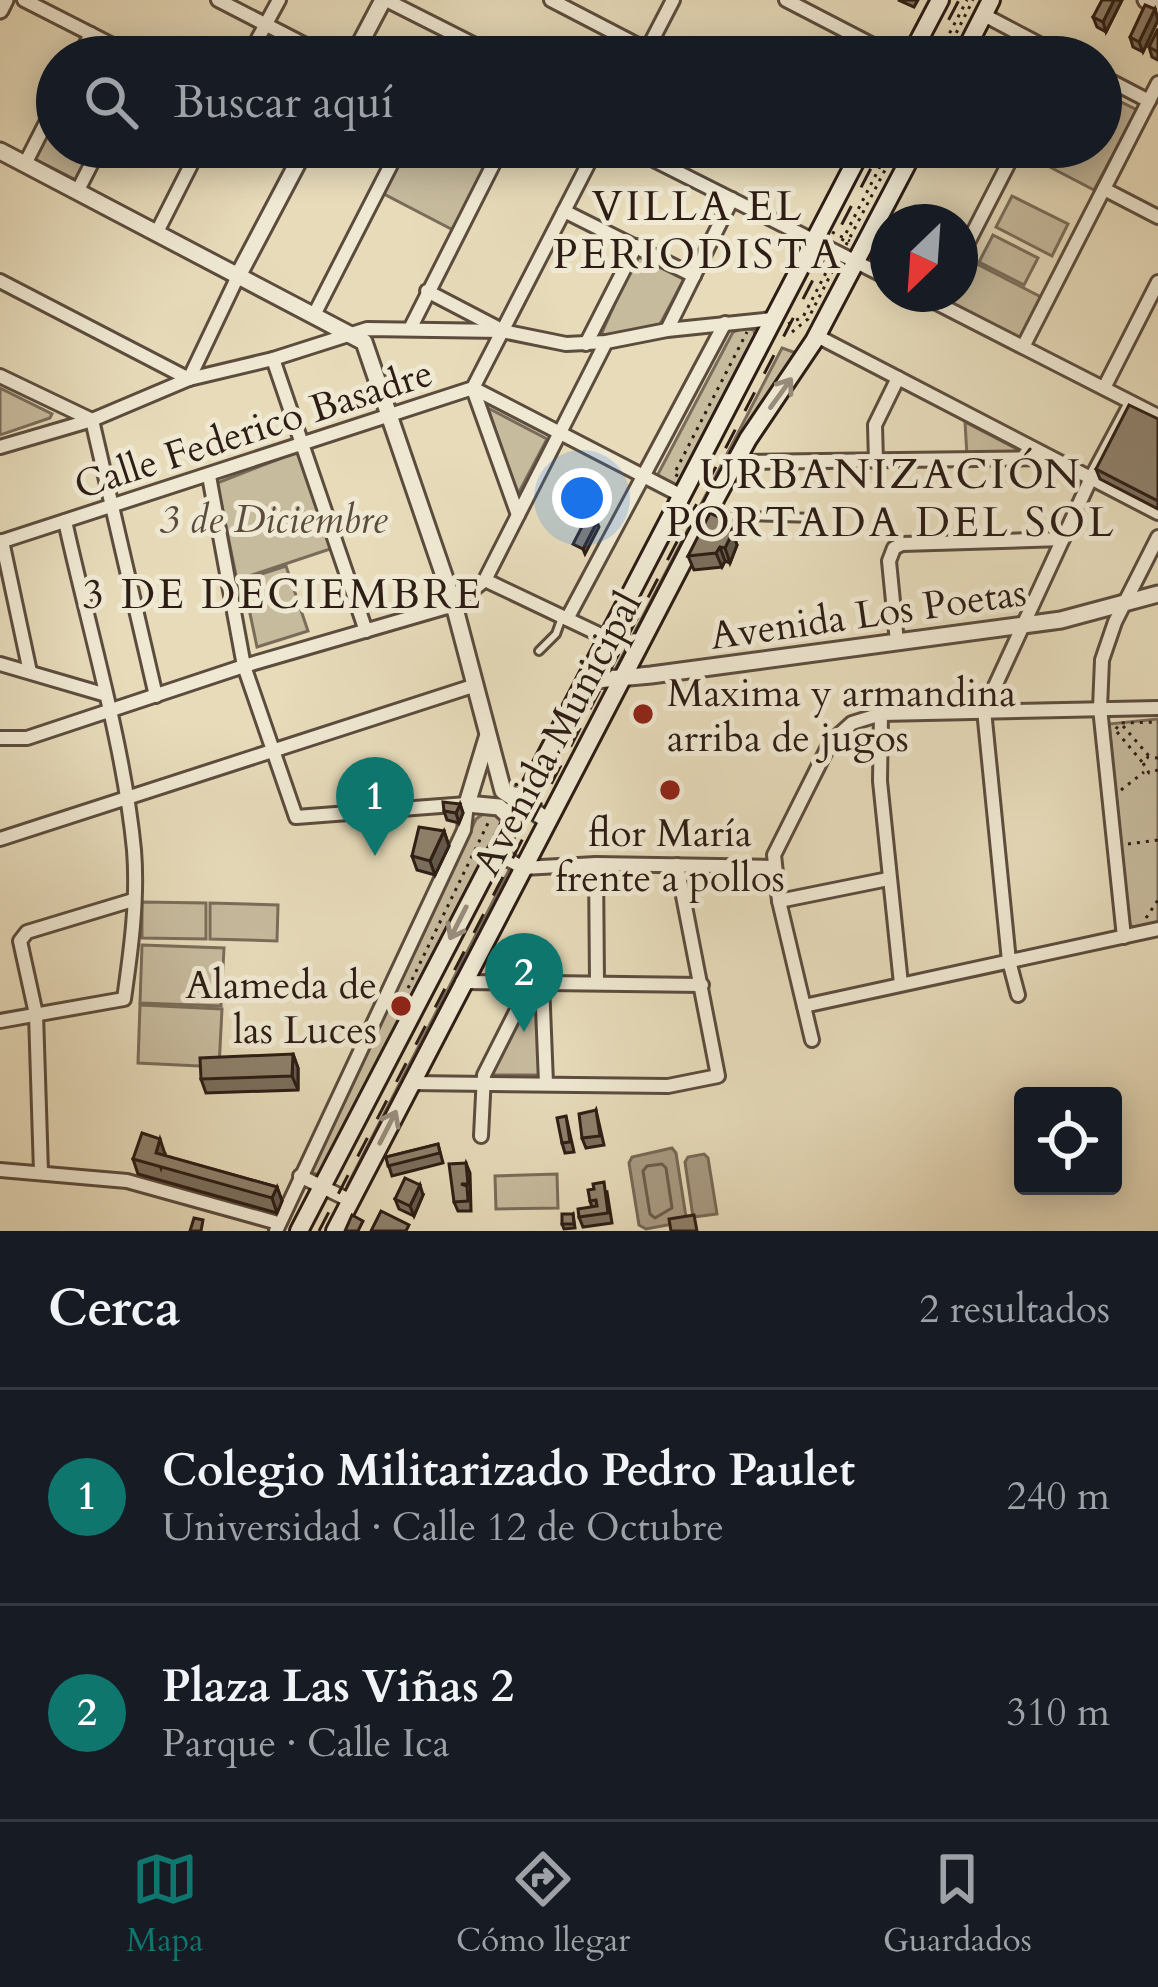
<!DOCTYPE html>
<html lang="es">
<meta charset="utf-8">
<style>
:root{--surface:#171b24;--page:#242831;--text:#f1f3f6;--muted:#9ea1a6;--line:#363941;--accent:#0f766e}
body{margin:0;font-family:Cardo,serif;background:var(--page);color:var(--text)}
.controls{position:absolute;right:36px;bottom:36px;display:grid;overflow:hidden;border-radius:12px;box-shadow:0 6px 30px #0003}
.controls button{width:108px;height:108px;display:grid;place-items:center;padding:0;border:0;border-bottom:3px solid var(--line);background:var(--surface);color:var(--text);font:60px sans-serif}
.compass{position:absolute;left:870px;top:204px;width:108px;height:108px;border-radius:50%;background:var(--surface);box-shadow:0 6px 30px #0003;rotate:205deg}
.you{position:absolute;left:582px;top:498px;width:42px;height:42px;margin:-30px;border:9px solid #fff;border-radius:50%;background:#1a73e8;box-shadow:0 0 0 18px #1a73e833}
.badge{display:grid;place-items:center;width:78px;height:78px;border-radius:50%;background:var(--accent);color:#fff;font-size:39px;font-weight:700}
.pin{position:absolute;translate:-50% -99px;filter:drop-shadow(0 3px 6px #0008)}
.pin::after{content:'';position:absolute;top:63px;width:42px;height:36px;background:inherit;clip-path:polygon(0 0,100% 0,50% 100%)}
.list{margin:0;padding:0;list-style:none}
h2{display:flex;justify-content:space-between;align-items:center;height:156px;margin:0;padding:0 48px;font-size:51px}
h2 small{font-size:39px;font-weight:400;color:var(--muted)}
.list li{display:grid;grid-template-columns:78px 1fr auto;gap:36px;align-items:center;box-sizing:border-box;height:216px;padding:0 48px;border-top:3px solid var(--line)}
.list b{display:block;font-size:45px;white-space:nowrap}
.list p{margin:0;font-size:39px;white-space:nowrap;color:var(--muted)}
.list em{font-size:39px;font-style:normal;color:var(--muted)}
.icon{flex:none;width:66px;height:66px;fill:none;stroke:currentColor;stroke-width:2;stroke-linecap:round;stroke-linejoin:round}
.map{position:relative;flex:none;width:1158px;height:1231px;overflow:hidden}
.search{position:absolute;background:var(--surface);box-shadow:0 6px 30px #0003;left:36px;right:36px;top:36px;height:132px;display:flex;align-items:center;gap:30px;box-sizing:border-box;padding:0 42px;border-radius:66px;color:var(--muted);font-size:45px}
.sheet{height:588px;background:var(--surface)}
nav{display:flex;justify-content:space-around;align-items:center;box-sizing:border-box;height:168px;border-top:3px solid var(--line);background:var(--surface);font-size:33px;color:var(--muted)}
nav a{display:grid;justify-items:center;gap:6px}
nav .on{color:var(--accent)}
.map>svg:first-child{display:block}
.green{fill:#c7bb9e;stroke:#7a6c5a;stroke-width:3}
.water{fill:#a89a82;stroke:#776856;stroke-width:3}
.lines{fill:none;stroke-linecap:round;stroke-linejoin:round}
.shore{stroke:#6a5c4c;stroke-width:3}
.service-casing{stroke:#5c4c3e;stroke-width:12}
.minor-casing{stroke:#5c4c3e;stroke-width:18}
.tertiary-casing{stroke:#5c4c3e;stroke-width:21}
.secondary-casing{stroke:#2d1d15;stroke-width:22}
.path{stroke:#2d1d15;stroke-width:3;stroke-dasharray:3 6;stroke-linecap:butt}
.service{stroke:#efe8d2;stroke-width:6}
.minor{stroke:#efe8d2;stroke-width:12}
.tertiary{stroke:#efe8d2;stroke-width:15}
.secondary{stroke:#efe8d2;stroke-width:16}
.rail{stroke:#2d1d15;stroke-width:3;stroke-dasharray:21 21;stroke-linecap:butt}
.wall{fill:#7a6e5c;stroke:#2d1d15;stroke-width:3}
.shaded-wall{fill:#635a4b;stroke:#2d1d15;stroke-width:3}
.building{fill:#8e806b;stroke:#2d1d15;stroke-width:3}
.oneway{stroke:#988d7d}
.poi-dot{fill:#8f2418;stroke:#efe8d2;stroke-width:4.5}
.labels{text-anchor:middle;stroke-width:10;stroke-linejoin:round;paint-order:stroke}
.street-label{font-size:39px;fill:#2d1d15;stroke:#efe8d2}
.park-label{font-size:39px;font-style:italic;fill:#5b4c3e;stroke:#efe8d2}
.poi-label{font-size:39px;fill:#2d1d15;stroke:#efe8d2;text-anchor:start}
.neighbourhood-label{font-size:42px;letter-spacing:3px;fill:#2d1d15;stroke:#efe8d2}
</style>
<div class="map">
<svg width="1158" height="1231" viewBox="0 0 1158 1231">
<rect width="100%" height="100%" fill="#e7dbba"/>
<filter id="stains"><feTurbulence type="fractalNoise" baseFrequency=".00167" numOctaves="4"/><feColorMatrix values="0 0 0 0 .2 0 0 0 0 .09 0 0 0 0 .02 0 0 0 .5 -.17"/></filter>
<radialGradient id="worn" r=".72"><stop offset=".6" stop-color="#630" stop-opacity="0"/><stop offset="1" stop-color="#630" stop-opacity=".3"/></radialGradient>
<g class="green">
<polygon points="1101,92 1137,110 1094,190 1023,153 1027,147 1101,147"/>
<polygon points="57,114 57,147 93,147 76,180 35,159"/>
<polygon points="407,147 473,147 492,157 455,231 384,194"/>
<polygon points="1012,196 1068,224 1052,256 996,227"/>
<polygon points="993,235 1038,258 1024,285 979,262"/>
<polygon points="637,254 684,279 658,328 600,337"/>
<polygon points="973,262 1043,298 1021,340 951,304 960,294"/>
<polygon points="744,328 754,330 755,338 677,486 658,479 658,474 733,332"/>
<polygon points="782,348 799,354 757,411 621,668 616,668"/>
<polygon points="0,388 52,414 50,418 0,435"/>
<polygon points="488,408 547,439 517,496"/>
<polygon points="965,422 1021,451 1023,454 967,456"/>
<polygon points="297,452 333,548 237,580 217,483"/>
<polygon points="286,566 308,631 257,647 243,580"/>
<polygon points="1158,719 1158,923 1133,927 1129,924 1109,724"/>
<polygon points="483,814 499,816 502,824 321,1175 311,1173 315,1159 476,819"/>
<polygon points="509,870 515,872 351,1189 347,1186"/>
<polygon points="142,902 206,903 206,939 142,938"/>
<polygon points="210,903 278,905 277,941 210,939"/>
<polygon points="142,945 224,948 221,1006 140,1003"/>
<polygon points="532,987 538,988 540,1075 487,1075"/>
<polygon points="140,1005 222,1009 219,1067 138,1063"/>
<polygon points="557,1174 558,1208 496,1209 495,1176"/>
</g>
<g class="water">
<polygon points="672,1148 676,1153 686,1217 684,1222 646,1229 639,1225 629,1163 632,1157"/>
<polygon points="704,1154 708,1158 717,1214 693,1217 685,1162 688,1157"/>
</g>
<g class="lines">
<polygon class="shore" points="662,1164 666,1168 672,1208 655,1218 650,1214 643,1171 647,1166"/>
<g class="service-casing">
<g id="service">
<polyline points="711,515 816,518"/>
<polyline points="539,651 556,634 561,620"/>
</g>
</g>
<g class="minor-casing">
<g id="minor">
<polyline points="24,0 136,57"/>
<polyline points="218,0 329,57"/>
<polyline points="386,0 499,57"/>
<polyline points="551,0 661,57"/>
<polyline points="786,0 896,57"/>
<polyline points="984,15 1064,57"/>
<polyline points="646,52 673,0"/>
<polyline points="79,57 91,34"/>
<polyline points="248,57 279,0"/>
<polyline points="1101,76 1149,101"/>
<polyline points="628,147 888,278"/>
<polyline points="835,147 857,159"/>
<polyline points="25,164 57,101"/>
<polyline points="1104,189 1158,217"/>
<polyline points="77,192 100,147"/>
<polyline points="564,211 694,276"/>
<polyline points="157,232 200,147"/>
<polyline points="960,258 1017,147"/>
<polyline points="0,281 189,379"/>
<polyline points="427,291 496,327"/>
<polyline points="919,294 1158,416"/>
<polyline points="315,313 400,147"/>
<polyline points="411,327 502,147"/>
<polyline points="667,330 732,199"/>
<polyline points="817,336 1158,513"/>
<polyline points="586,344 636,246"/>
<polyline points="1023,347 1158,83"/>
<polyline points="273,359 366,631"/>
<polyline points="0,376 92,420 156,696"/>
<polyline points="189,379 239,274"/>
<polyline points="473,388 682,496"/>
<polyline points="1104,388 1158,282"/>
<polyline points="473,389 518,515"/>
<polyline points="0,447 92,420 189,379 273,359 367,329 502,331 566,344 606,342 667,330 773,319"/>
<polyline points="736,462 1050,458"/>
<polyline points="876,462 875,425 898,378"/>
<polyline points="209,476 244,666 296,817 467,804 464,830 276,1231"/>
<polyline points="2,541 30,672"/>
<polyline points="0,542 473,388 597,147"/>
<polyline points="485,580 607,638"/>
<polyline points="567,619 725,323"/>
<polyline points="897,642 889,561 894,548 902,544 1063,539"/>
<polyline points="0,664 103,694"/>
<polyline points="881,714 880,781 901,984"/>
<polyline points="0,738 27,738 244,666 454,605 485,580 606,342"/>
<polyline points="0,839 476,685"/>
<polyline points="495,852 523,868 596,864 774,867"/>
<polyline points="596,864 597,983"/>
<polyline points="779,901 888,879"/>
<polyline points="1124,937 1100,708 1102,660 1115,622 1158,537"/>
<polyline points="462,982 702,985"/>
<polyline points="542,983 546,1083"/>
<polyline points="1018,995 1009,961 984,710 1091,478 1131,403"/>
<polyline points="804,1006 1158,929"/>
<path d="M0 1021 124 999C131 950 138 899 134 850 124 745 88 626 65 521"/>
<polyline points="812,1040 779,901 774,855 830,743 852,723 881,714 1158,708"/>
<polyline points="411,1083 668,1086 718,1076 677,865"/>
<polyline points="481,1136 484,1075 531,982"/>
<polyline points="0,1170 127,1181 278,1223"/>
<polyline points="41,1172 36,1014 20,941 27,932 133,900"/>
<polyline points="300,1176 351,1201"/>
</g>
</g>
<g class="tertiary-casing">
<g id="tertiary">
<polyline points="1146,0 1158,6"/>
<polyline points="0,10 5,0"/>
<polyline points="353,57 383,0"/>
<polyline points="0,151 364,342 454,605 503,791 547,820"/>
<polyline points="239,274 306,147"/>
<polyline points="585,681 651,675 1061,620 1158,594"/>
<polyline points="487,738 467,804 499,807 512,819"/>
</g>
</g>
<g class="secondary-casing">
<g id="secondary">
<polyline points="910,57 940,0"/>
<polyline points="962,57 991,0"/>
<polyline points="299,1231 863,147"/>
<polyline points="335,1231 717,496 748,439 814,341 916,147"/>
</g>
</g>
<g class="path">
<polyline points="937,57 967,0"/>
<polyline points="944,57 973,0"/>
<polyline points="872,154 890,163"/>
<polyline points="832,232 850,241"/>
<polyline points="842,241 890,147"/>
<polyline points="846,245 897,147"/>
<polyline points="788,324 803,317 832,261"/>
<polyline points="792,332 808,319 836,264"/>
<polyline points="678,476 674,474 747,332"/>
<polyline points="1123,726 1149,756"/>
<polyline points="1116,729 1120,723 1158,722"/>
<polyline points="1117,732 1143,763"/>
<polyline points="1158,758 1148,757 1143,763 1149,773 1158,770"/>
<polyline points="1121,790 1144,772"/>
<polyline points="1128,844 1158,840"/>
<polyline points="1146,918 1158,900"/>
<polyline points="408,988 490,819"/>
</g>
<use href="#service" class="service"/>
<use href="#minor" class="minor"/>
<use href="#tertiary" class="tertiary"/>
<use href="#secondary" class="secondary"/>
<g class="rail">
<polyline points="929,57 959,0"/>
<polyline points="319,1231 882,147"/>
</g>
</g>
<g class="wall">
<polygon points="898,0 918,0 914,7"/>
<polygon points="1122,0 1106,32 1097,27 1093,17"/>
<polygon points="1155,9 1158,20 1143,52 1133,47 1130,37"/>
<polygon points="1158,29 1158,60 1152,57 1149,47"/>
<polygon points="1158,419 1158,509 1100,479 1096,469"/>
<polygon points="724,520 737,545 730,563 725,561 722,567 694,570 688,556"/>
<polygon points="460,804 463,813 459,823 447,820 444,811"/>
<polygon points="444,831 449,846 435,875 417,870 412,856"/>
<polygon points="293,1054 298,1068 298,1090 206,1093 201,1079"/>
<polygon points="596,1110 604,1145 586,1148 582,1138"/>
<polygon points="566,1116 574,1152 565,1153 562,1143"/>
<polygon points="438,1144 443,1163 392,1176 386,1157"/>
<polygon points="165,1154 165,1156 277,1187 282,1201 277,1213 138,1174 133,1159"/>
<polygon points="466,1163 470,1173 471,1211 458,1211 454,1202"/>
<polygon points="607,1192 612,1223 583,1227 579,1217 592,1207 590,1201"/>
<polygon points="423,1195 414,1216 399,1209 395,1199"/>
<polygon points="573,1214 575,1228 564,1229 562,1224"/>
</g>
<g class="shaded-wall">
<polygon points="1114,0 1122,0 1106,32 1103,22"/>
<polygon points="1155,9 1158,20 1143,52 1139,42"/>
<polygon points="597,522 599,527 585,554 583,549"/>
<polygon points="732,530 737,545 730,563 725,548"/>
<polygon points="720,547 725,561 722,567 716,553"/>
<polygon points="460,804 463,813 459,823 456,813"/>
<polygon points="444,831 449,846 435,875 430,861"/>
<polygon points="293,1054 298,1068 298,1090 292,1076"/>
<polygon points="160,1139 165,1154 161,1168 156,1153"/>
<polygon points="420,1185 423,1195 414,1216 410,1206"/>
<polygon points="277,1187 282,1201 277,1213 272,1198"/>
</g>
<g class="building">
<polygon points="1102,0 1114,0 1103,22 1093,17"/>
<polygon points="1145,5 1155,9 1139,42 1130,37"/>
<polygon points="1158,29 1158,52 1149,47"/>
<polygon points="1129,405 1158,419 1158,501 1096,469"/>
<polygon points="710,513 724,520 722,525 732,530 731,536 725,548 720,547 716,553 688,556"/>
<polygon points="587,517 597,522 583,549 573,544"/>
<polygon points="443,802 460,804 456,813 444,811"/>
<polygon points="419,827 444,831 430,861 412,856"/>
<polygon points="293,1054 292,1076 201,1079 200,1058"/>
<polygon points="596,1110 600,1136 582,1138 579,1114"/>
<polygon points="566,1116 570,1142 562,1143 557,1118"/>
<polygon points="142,1133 160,1139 156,1153 277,1187 272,1198 133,1159"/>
<polygon points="438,1144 440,1153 388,1166 386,1157"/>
<polygon points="466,1163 468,1184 461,1184 467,1186 468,1201 454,1202 449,1164"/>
<polygon points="405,1178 420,1185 410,1206 395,1199"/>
<polygon points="604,1182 608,1213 579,1217 578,1209 597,1206 596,1200 590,1201 588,1190 594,1189 593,1184"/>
<polygon points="381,1211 409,1225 406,1231 371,1231"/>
<polygon points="562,1214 573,1214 574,1224 562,1224"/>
<polygon points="352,1215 363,1221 358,1231 345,1231"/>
<polygon points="694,1215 697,1231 671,1231 669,1219"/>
<polygon points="194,1218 203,1220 201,1231 190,1231"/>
</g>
<defs><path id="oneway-shaft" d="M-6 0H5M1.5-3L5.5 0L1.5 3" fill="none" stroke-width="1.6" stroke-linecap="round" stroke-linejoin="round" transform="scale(3)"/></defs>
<g class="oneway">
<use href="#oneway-shaft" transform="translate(781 393) rotate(-54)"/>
<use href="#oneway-shaft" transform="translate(458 923) rotate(117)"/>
<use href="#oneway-shaft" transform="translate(388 1127) rotate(-63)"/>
</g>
<g class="poi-dot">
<circle cx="643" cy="714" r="12"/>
<circle cx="670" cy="790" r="12"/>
<circle cx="401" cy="1006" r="12"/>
</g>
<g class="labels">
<g class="street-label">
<text transform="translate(253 428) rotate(-18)" y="14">Calle Federico Basadre</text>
<text transform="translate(868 613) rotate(-8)" y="14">Avenida Los Poetas</text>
<text transform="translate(556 733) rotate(-62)" y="14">Avenida Municipal</text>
</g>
<g class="park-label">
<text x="273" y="532">3 de Diciembre</text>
</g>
<g class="poi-label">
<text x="667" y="706">Maxima y armandina<tspan x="667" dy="45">arriba de jugos</tspan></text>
<text x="670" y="846" text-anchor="middle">flor María<tspan x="670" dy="45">frente a pollos</tspan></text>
<text x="377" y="998" text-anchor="end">Alameda de<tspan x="377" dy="45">las Luces</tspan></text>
</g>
<g class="neighbourhood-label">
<text x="698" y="220">VILLA EL<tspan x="698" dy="48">PERIODISTA</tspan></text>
<text x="891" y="488">URBANIZACIÓN<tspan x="891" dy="48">PORTADA DEL SOL</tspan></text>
<text x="283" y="608">3 DE DECIEMBRE</text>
</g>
</g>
<rect width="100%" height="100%" filter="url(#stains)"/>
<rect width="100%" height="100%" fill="url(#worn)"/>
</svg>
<div class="controls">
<button><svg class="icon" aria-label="locate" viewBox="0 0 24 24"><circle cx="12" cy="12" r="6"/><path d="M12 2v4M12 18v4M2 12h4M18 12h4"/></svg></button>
</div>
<svg class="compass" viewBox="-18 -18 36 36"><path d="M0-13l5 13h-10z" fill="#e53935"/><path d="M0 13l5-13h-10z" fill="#9ea1a6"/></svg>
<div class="you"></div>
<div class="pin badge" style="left:375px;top:856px">1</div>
<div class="pin badge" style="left:524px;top:1032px">2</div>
<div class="search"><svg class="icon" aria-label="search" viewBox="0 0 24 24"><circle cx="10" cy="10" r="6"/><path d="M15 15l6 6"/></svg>Buscar aquí</div>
</div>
<section class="sheet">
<h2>Cerca<small>2 resultados</small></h2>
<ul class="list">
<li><span class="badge">1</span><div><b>Colegio Militarizado Pedro Paulet</b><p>Universidad · Calle 12 de Octubre</p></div><em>240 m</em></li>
<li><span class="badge">2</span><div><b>Plaza Las Viñas 2</b><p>Parque · Calle Ica</p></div><em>310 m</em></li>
</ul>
</section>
<nav>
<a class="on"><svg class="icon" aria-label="map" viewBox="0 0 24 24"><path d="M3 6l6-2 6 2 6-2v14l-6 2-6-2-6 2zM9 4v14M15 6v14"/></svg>Mapa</a>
<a><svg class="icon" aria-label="directions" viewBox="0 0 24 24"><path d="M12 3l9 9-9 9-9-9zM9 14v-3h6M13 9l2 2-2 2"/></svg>Cómo llegar</a>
<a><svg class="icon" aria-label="saved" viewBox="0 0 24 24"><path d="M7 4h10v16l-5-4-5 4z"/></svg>Guardados</a>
</nav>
